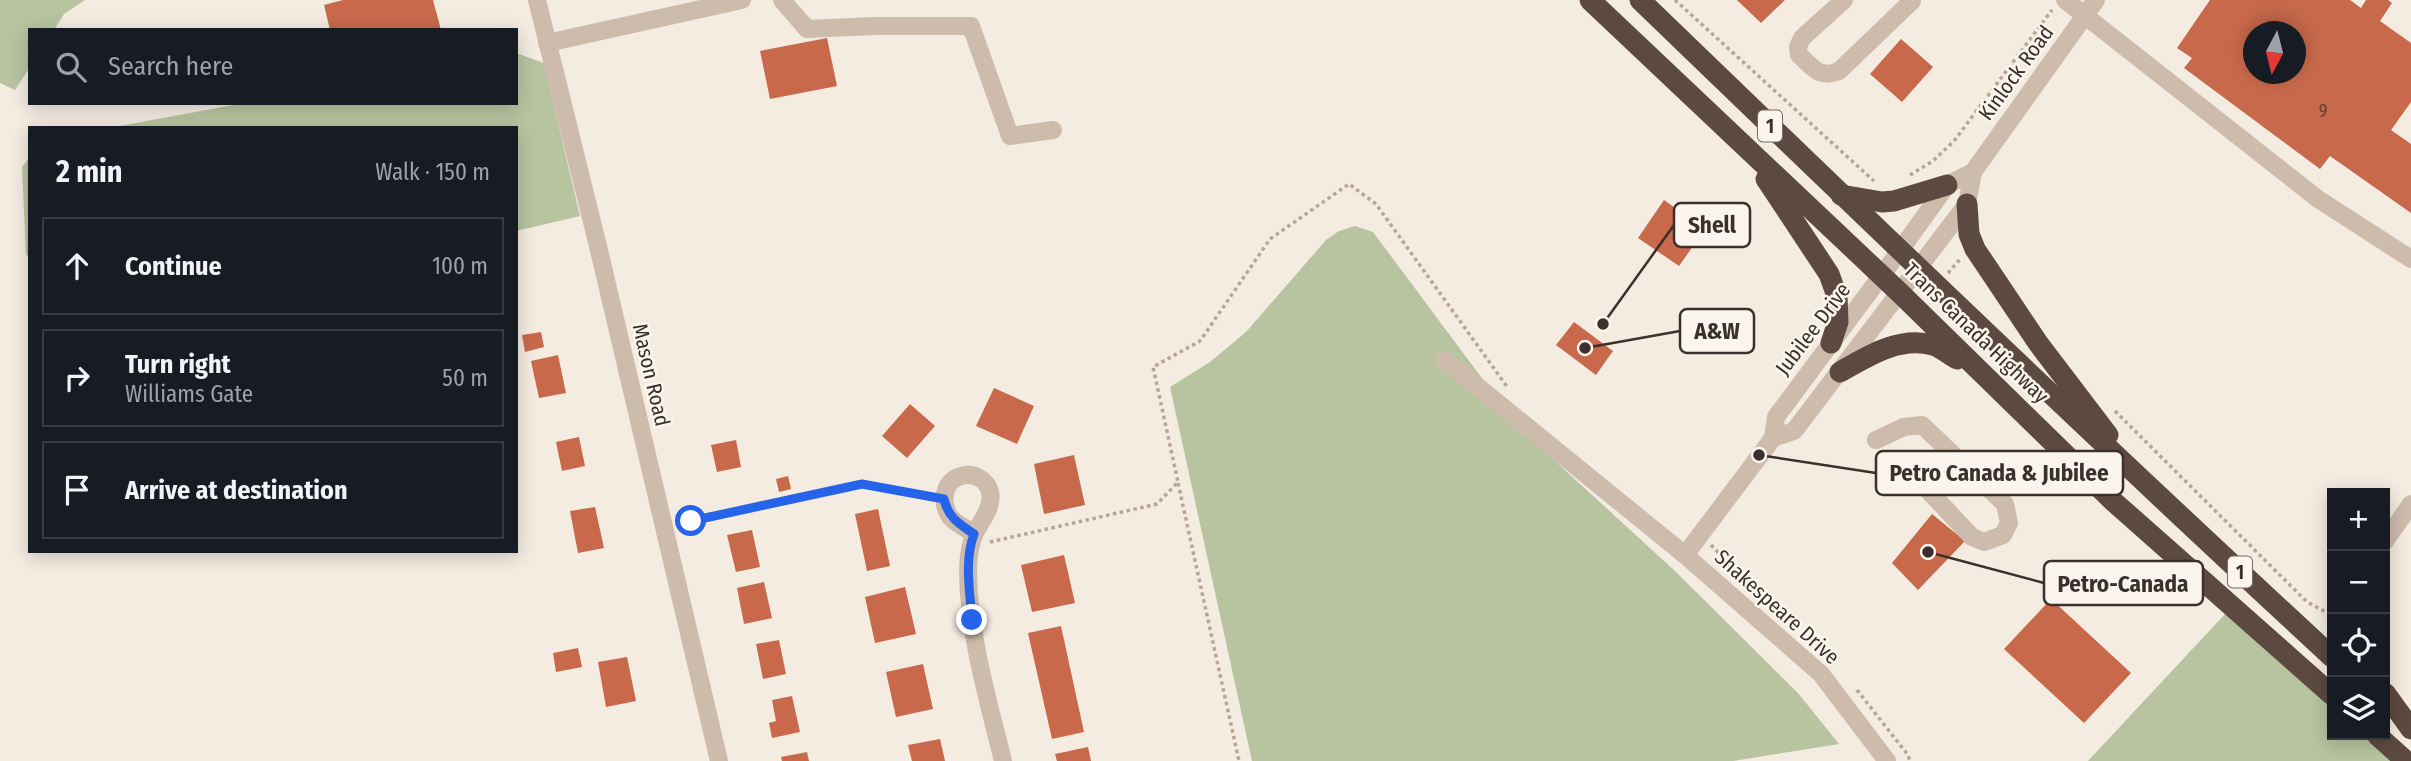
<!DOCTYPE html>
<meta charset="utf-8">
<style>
:root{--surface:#171b24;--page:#20242c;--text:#f1f3f6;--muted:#9ea1a6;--line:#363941}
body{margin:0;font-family:"Fira Sans Condensed",sans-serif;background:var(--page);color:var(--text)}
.controls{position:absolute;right:21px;bottom:21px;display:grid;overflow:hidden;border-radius:0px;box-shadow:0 4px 18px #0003}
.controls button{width:63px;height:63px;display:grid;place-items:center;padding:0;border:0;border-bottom:2px solid var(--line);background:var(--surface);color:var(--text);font:35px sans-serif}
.compass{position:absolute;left:2243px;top:21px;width:63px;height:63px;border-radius:50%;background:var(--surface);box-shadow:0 4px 18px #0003;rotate:187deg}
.stop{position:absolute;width:21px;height:21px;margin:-16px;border:5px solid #2563eb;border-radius:50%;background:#fff}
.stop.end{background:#2563eb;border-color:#fff;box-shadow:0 2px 7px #0008}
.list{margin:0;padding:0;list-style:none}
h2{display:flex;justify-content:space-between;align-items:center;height:91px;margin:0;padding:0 28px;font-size:30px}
h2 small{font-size:23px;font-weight:400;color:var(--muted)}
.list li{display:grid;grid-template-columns:46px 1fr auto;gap:21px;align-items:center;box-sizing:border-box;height:98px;margin:0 14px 14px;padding:0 14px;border:2px solid var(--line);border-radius:0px}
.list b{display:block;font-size:26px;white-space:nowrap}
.list p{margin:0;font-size:23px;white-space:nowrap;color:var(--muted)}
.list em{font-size:23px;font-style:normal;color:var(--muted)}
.icon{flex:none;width:38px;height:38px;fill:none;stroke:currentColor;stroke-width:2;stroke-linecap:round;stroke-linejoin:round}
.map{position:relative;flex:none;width:2411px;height:761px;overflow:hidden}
.search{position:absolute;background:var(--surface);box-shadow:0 4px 18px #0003;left:28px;top:28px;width:490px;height:77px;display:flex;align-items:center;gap:18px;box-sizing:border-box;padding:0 24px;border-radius:0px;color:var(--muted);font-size:26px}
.panel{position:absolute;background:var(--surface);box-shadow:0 4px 18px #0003;left:28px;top:126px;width:490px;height:427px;border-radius:0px}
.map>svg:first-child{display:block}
.green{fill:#b8c4a0}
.building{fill:#c8694b;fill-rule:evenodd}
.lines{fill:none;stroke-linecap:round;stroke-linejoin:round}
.path{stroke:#b9a596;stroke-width:3.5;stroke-dasharray:3.5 3.5;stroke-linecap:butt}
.minor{stroke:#cdbbac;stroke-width:18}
.highway{stroke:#5c4a42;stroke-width:21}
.route{stroke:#2563eb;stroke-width:9}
.labels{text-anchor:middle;stroke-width:5;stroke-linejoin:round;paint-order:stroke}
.number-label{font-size:18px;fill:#5e3e33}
.shield{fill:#fbf5ee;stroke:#756b66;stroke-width:2}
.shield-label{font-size:19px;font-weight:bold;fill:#3b302b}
.street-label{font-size:21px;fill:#3b302b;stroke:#fbf5ee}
.leader{fill:none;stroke:#3b302b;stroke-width:2.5}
.callout-dot{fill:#3b302b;stroke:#fbf5ee;stroke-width:2.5}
.callout{fill:#fbf5ee;stroke:#3b302b;stroke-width:2.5}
.callout-label{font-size:23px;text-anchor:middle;font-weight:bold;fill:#3b302b}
</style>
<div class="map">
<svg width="2411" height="761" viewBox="0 0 2411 761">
<rect width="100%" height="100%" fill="#f4ebe1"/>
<g class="green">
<polygon points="0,0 85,0 64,14 54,30 30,30 30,67 15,90 0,83"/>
<polygon points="516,53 544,63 580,216 516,231 516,128 109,128 244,103 516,103"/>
<polygon points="30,157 30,259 26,254 22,167"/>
<polygon points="1355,226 1373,232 1519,428 1675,571 1798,693 1839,744 1733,761 1252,761 1170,387 1210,362 1246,332 1326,240 1339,231"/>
<polygon points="2239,599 2332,688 2332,735 2381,735 2409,761 2088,761"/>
</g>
<g class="building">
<polygon points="343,0 433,0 441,30 330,30 324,5"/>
<polygon points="1737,0 1785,0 1761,23"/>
<path d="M2210 0H2350L2361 8 2366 0H2388L2392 3 2380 21 2411 43V102L2391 130 2411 144V213L2330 156 2320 169 2184 68 2192 58 2177 48ZM2254 32H2296V74H2254Z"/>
<polygon points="827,38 837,86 770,99 760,51"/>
<polygon points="1901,39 1933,67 1902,102 1870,74"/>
<polygon points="1664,200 1705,229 1679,266 1638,238"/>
<polygon points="1574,322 1613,351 1596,375 1556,345"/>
<polygon points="541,332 544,347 525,352 522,335"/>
<polygon points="558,355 566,393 539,398 531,361"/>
<polygon points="994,388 1034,406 1017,444 976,426"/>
<polygon points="910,404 935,426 907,458 882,436"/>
<polygon points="579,437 585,466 562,471 556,442"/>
<polygon points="736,440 741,467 717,472 711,445"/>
<polygon points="1074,455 1085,505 1044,514 1034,464"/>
<polygon points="788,476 791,489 779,492 776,479"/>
<polygon points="595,507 604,548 578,553 570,511"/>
<polygon points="878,509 890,566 867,571 855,514"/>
<polygon points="1932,514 1965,541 1918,590 1892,563"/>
<polygon points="752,530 760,567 736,572 727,535"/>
<polygon points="1064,555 1075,603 1032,612 1021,565"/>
<polygon points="764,582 772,618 744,624 737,588"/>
<polygon points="905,587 916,634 875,643 865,597"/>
<polygon points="2051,599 2131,673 2084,723 2004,649"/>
<polygon points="1061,626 1084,732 1052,739 1028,633"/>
<polygon points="779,640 786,674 763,679 756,644"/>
<polygon points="578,648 582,667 556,672 553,653"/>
<polygon points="627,657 636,701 606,707 598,662"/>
<polygon points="923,664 933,709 896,717 886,672"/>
<polygon points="792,696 800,732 772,738 769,723 776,721 772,700"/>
<polygon points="940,739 945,761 912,761 908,745"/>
<polygon points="1088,747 1091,761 1057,761 1055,754"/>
<polygon points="807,752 809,761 782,761 781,757"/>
</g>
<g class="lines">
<g class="path">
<polyline points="1675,0 1874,181"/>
<polyline points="1910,175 1933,161 1954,141 2052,10"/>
<polyline points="1948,273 1961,258"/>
<polyline points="2115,411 2307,602 2332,615"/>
<polyline points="1178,483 1239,761"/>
<polyline points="679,524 862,484 928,495"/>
<polyline points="990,542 1157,504 1178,482 1153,367 1200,341 1270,239 1349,184 1376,204 1508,388"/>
<polyline points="1711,545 1756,592"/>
<polyline points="1857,690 1908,755 1910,761"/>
</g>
<g class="minor">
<polyline points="537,0 598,246 719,761"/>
<polyline points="782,0 807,29 875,26 971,26 1010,136 1053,130"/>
<path d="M1844 0 1802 38 1798 47 1799 55C1814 68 1819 79 1839 71L1912 1"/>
<polyline points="2065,0 2318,199 2411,259"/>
<polyline points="547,43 742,0"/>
<polyline points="1445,360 1685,555 1821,674 1887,761"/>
<polyline points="1773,438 1794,431 1967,204 1973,172 2096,0"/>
<polyline points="1876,440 1904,427 1922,425 2005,504 2009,523 2003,535 1984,542 1972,537 1924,486"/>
<path d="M974 534C968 529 958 525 952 519 940 506 942 481 961 476 974 472 987 480 990 492 994 510 976 525 972 541 969 551 968 562 968 573 969 636 988 700 1003 761"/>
<polyline points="2385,541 2411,504"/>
<polyline points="1685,555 1773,438 1776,417 1899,252 1947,185 1973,172"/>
</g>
<g class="highway">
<polyline points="1590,0 1900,293 2114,502 2332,695"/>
<path d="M1640 0C1869 221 2098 441 2332 657"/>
<polyline points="1766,179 1829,274 1837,296 1838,322 1831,343"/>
<polyline points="1841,195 1882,202 1894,201 1947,185"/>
<polyline points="1967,204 1969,234 1975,249 2038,343 2108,435"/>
<path d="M1840 372C1868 356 1899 336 1933 345 1941 348 1950 355 1957 359"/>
<polyline points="2385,693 2411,729"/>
<polyline points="2377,735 2406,761"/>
</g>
</g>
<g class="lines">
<path class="route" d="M691 521 862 484 944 499C948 518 960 524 974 534 964 561 970 592 972 620"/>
</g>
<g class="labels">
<g class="number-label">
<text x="2323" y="117">9</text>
</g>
<g class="shield">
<rect x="1758" y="110.5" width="24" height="31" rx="5"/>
<rect x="2228" y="556.5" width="24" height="31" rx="5"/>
</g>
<g class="shield-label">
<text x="1770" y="133">1</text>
<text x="2240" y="579">1</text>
</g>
<g class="street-label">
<text transform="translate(2016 73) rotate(-54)" y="7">Kinlock Road</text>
<text transform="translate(1813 329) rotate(-53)" y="7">Jubilee Drive</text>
<text transform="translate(1976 333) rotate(44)" y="7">Trans Canada Highway</text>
<text transform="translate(651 375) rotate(77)" y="7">Mason Road</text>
<text transform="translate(1777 607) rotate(42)" y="7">Shakespeare Drive</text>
</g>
</g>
<path class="leader" d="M1603 324L1674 225M1585 348L1680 331M1759 455L1876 473M1928 552L2044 583"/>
<g class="callout-dot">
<circle cx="1603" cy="324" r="7"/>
<circle cx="1585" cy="348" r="7"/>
<circle cx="1759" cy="455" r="7"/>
<circle cx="1928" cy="552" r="7"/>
</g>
<g class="callout">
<rect x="1674" y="203" width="76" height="44" rx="7"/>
<rect x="1680" y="309" width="74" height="44" rx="7"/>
<rect x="1876" y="451" width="247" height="44" rx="7"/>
<rect x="2044" y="561" width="159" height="44" rx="7"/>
</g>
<g class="callout-label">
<text x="1712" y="233">Shell</text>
<text x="1717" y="339">A&amp;W</text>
<text x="1999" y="481">Petro Canada &amp; Jubilee</text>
<text x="2123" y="592">Petro-Canada</text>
</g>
</svg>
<div class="controls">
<button>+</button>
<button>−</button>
<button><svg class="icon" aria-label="locate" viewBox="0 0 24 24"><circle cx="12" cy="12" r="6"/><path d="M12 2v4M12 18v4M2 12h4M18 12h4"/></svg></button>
<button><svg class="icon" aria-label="layers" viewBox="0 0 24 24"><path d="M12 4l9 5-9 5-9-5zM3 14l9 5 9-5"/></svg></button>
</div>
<svg class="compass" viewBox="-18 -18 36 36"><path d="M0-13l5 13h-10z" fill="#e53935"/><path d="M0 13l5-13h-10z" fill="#9ea1a6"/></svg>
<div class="stop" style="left:691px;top:521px"></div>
<div class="stop end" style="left:972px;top:620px"></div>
<div class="search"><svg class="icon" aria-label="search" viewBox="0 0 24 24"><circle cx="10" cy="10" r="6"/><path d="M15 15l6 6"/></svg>Search here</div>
<section class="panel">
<h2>2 min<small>Walk · 150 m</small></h2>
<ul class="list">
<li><svg class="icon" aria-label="ahead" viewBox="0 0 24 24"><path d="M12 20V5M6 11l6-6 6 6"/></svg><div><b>Continue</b></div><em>100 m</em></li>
<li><svg class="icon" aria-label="right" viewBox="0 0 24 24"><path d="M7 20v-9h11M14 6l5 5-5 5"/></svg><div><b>Turn right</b><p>Williams Gate</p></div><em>50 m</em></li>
<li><svg class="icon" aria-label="arrive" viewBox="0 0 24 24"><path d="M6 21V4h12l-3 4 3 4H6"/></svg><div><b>Arrive at destination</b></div></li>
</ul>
</section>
</div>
